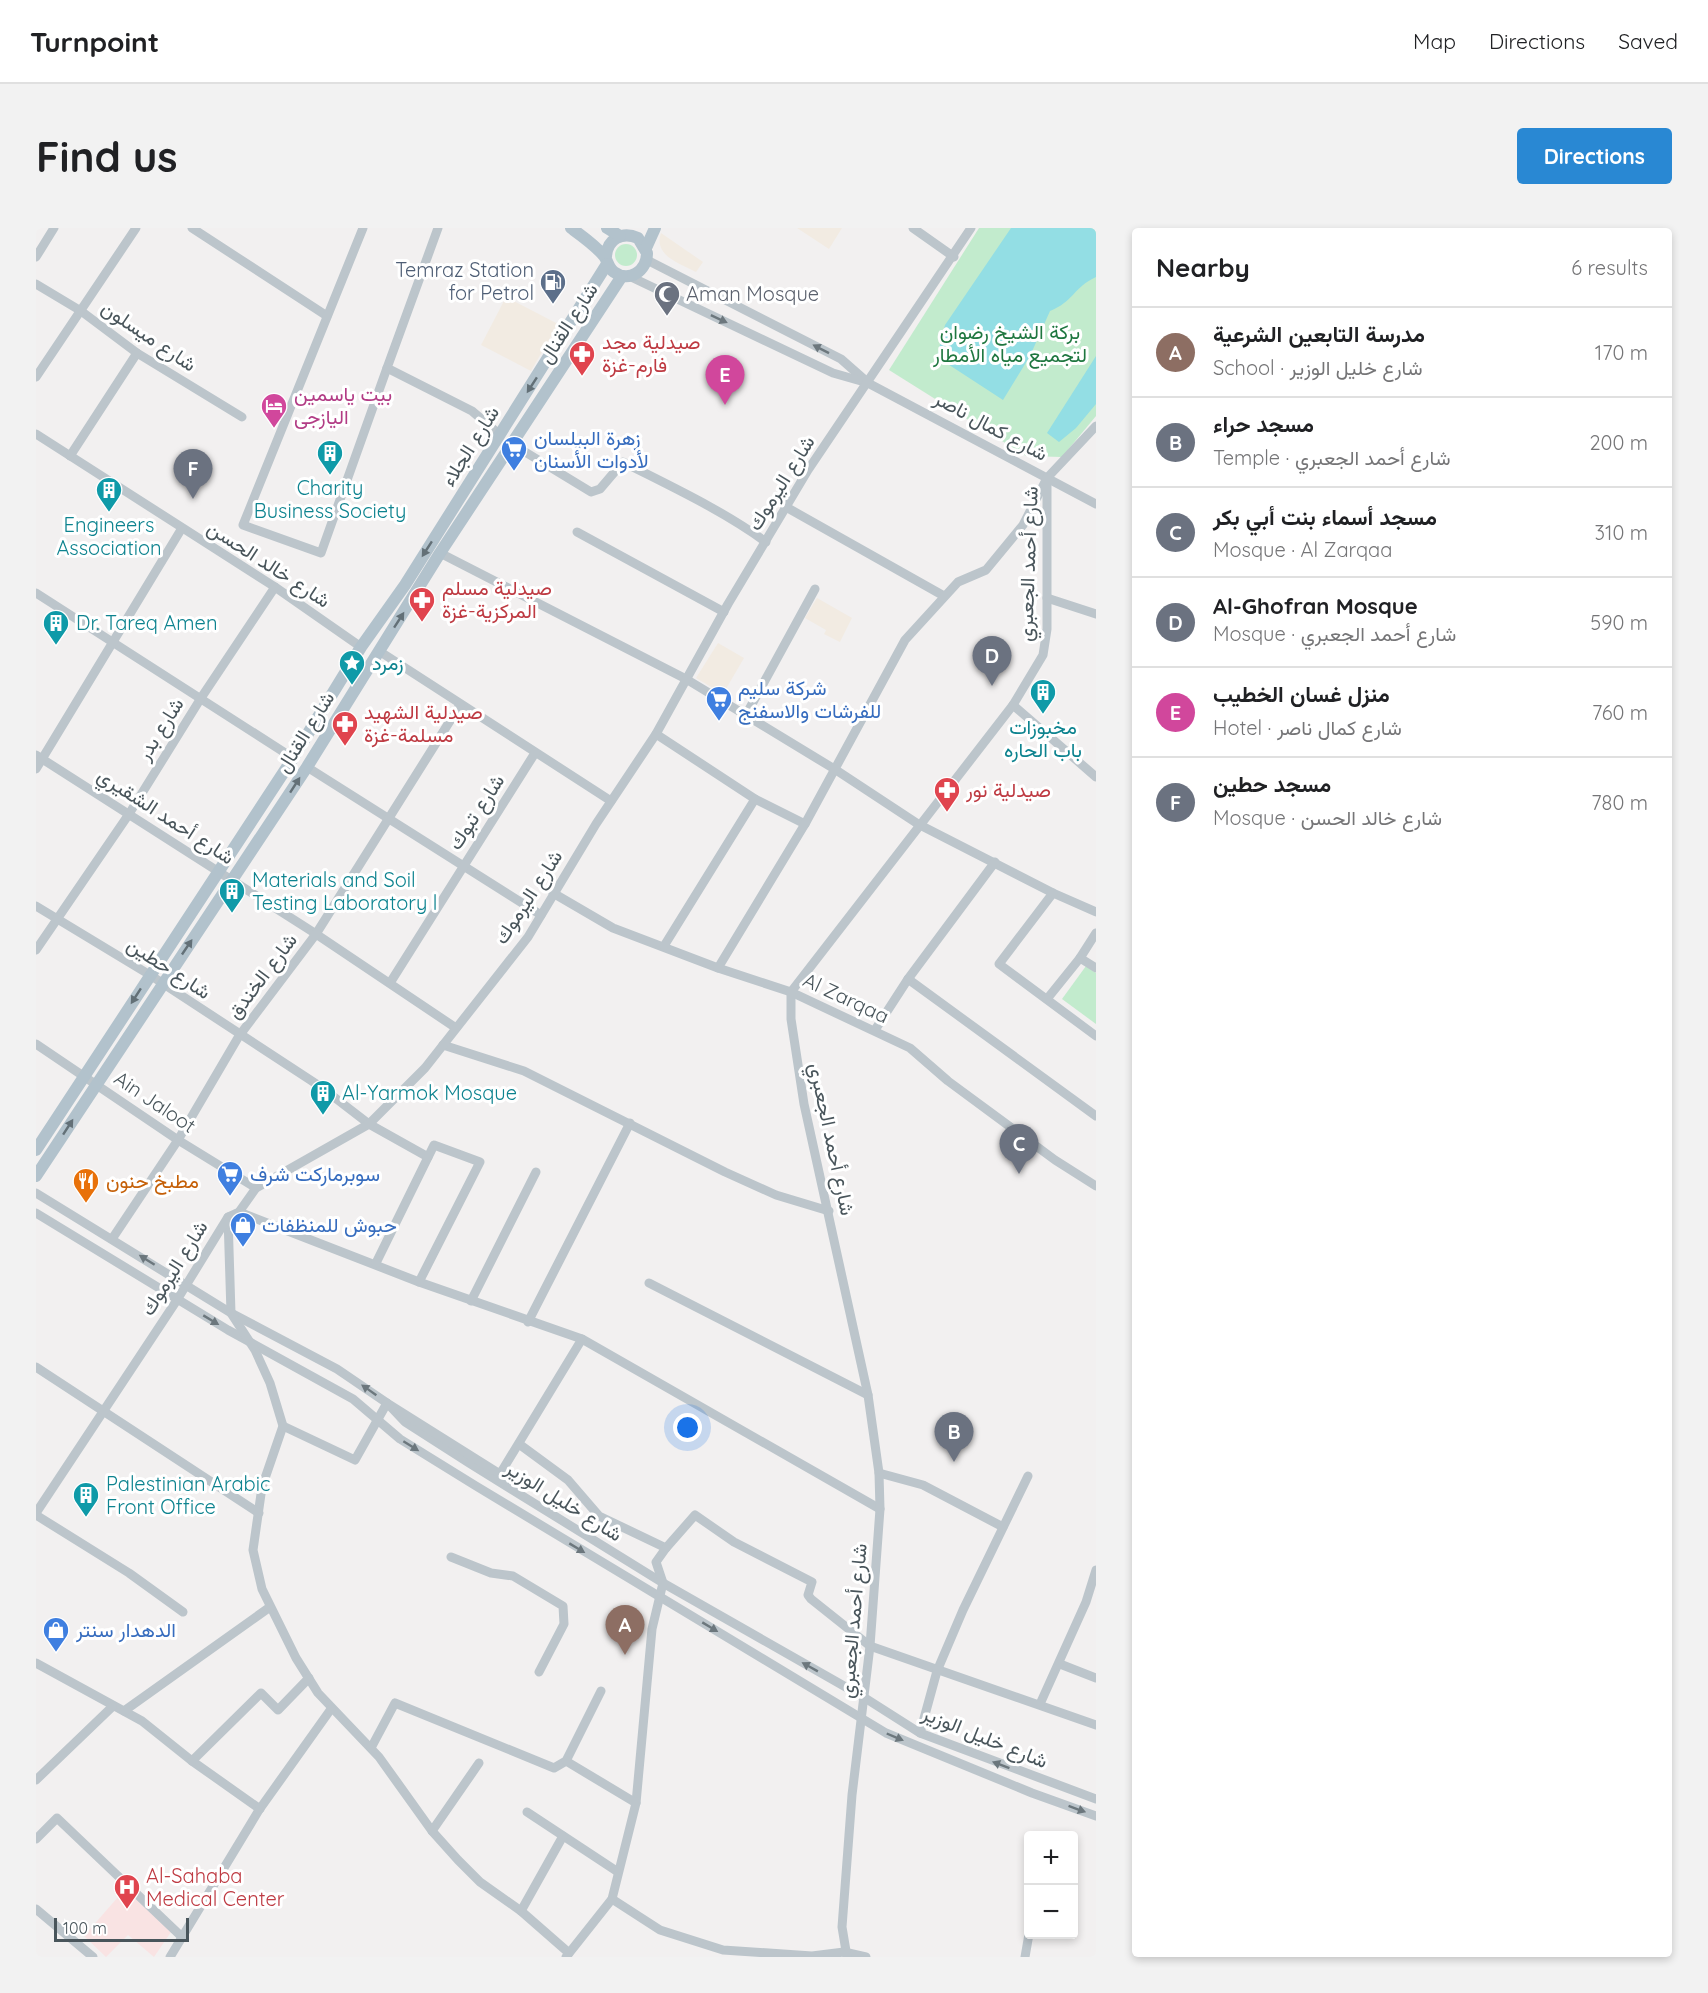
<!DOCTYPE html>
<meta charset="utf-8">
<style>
:root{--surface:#fff;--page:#f2f2f2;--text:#202124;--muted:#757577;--line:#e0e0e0;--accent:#2988d3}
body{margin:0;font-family:Quicksand,Vazirmatn,sans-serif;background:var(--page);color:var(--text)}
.controls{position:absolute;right:18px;bottom:18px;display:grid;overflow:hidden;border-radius:6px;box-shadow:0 3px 9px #0003}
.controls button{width:54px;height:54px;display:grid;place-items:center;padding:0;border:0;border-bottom:2px solid var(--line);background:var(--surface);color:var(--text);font:30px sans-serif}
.scale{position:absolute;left:18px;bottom:15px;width:135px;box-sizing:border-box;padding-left:6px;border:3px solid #49555b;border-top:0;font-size:16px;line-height:21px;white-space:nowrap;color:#49555b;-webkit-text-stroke:4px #fff;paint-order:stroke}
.you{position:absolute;left:652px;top:1200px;width:21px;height:21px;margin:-15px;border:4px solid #fff;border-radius:50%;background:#1a73e8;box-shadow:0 0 0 9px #1a73e833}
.badge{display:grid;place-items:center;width:39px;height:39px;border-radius:50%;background:var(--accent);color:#fff;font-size:20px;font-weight:700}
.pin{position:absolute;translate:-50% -50px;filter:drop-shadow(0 2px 3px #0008)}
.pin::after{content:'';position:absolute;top:32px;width:21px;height:18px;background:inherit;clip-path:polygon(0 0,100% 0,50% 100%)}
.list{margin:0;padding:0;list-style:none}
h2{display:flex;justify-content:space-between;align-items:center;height:78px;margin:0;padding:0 24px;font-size:26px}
h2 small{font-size:20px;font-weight:400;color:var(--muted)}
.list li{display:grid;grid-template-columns:39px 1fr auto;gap:18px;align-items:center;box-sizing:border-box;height:90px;padding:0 24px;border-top:2px solid var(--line)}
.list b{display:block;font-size:22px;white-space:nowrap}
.list p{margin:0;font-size:20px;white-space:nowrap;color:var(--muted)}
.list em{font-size:20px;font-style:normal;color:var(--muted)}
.map{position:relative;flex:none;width:1060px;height:1729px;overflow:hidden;border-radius:6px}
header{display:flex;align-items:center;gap:36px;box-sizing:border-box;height:84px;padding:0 30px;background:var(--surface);border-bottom:2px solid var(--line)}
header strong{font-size:28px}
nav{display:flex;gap:33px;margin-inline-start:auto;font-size:21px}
.intro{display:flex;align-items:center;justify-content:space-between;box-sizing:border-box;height:144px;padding:0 36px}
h1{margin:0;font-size:42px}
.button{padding:15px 27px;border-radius:6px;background:var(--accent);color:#fff;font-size:21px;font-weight:700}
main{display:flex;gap:36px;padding:0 36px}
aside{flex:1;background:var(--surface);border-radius:6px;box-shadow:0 3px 9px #0003}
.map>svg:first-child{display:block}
.medical{fill:#f9e3e3}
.green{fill:#c2ebcd}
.sand{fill:#f2ebe2}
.water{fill:#93dee4}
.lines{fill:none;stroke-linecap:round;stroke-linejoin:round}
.minor{stroke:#bcc5cb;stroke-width:9}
.major{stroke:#b2c2cc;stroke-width:12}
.oneway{fill:#6c777d}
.oneway2{fill:#637077}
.labels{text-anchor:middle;stroke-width:6;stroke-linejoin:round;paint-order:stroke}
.service-label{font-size:20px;fill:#4e5e75;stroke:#fff;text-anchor:end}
.worship-label{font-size:20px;fill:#5b616d;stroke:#fff;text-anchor:start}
.street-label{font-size:20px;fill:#49555b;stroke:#fff}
.park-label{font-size:20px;fill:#1f7740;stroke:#fff}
.health-label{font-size:20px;fill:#be3a42;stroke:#fff;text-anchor:start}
.hotel-label{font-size:20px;fill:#b23c85;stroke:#fff;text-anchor:start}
.shop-label{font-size:20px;fill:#366cbe;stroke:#fff;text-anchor:start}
.culture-label{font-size:20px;fill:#0d838f;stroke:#fff;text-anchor:start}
.food-label{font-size:20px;fill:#c56008;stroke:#fff;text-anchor:start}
</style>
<header>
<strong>Turnpoint</strong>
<nav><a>Map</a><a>Directions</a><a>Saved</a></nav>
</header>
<div class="intro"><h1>Find us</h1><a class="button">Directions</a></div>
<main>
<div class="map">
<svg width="1060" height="1729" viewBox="0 0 1060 1729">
<rect width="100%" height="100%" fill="#f2f0f0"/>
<polygon class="medical" points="89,1661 135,1704 118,1729 92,1707 70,1729 48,1708"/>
<g class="green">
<polygon points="943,0 1060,0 1060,188 1026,229 990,228 853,142"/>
<circle cx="590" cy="27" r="11"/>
<polygon points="1050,738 1060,745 1060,796 1026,771"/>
</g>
<g class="sand">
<polygon points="761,0 806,0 793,21"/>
<path d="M625 5 667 34 660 44C645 36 617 28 625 5Z"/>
<polygon points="470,69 522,96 495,143 445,117"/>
<polygon points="781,370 816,390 804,414 788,406 790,402 769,390"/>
<polygon points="682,415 708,430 687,466 660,450"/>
</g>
<g class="water">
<path d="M975 0H1060V49C1038 59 1037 74 1014 83L994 128 967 172 901 129 909 97Z"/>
<polygon points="1060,128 1060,176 1040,200 1023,214 1011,205"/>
</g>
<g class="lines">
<g class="minor">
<polyline points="156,0 291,88"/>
<polyline points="327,0 207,297 285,325 351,140"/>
<polyline points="402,0 351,140 436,183 464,207"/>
<polyline points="877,0 918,29"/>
<polyline points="0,29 18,0"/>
<polyline points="611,32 805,131 830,153"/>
<polyline points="593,48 797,145 832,155 1060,276"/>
<polyline points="0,56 45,83 101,125 206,189"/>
<polyline points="0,149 100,0"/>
<polyline points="0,206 239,359 325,419"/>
<path d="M476 216 555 264 564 261 587 234C636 259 686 282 730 314"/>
<polyline points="34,228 101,125"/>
<polyline points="750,279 908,368"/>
<polyline points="541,304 688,384"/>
<polyline points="404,325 650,451 800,542 882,596 1017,665 1060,684"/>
<polyline points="0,365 257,530"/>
<polyline points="1011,370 1060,386"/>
<polyline points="343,423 575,573"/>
<polyline points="977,477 1060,549"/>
<polyline points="710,487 779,361"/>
<polyline points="620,506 719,571 769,596"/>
<polyline points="0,527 277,704 420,800"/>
<polyline points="271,539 505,687"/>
<polyline points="0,541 146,300"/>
<polyline points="517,665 577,700 682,740 755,764 874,820 912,853 1019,932 1060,958"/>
<polyline points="1017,665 963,736 1060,808"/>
<polyline points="0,678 114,747 285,859 333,896 392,929"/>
<polyline points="628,718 719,571"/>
<polyline points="0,722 93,586 165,470 239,359"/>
<polyline points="1044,730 1060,740"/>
<polyline points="682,740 769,596 869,412 922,354 950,342 987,297 1011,250 1060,198"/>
<polyline points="872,751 1060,888"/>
<polyline points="354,755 499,525"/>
<polyline points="1011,771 1044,730 1060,705"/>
<polyline points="839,802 872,751 959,634"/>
<polyline points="0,816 142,912 220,960"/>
<polyline points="407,817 488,843 689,944 740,967 793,983"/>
<polyline points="0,965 195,1085 301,1141 351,1175 369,1194 433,1235 627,1355 829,1470 884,1505 1060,1571"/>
<polyline points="203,984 383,1054 546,1111 844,1281"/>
<polyline points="0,985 192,1102 317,1171 364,1211 440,1258 850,1505 996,1565 1060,1588"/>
<polyline points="192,989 195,1085 219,1122 234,1155 247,1198 226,1259 217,1322 226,1361 260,1430 282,1465 343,1529 396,1603 422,1632 444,1654 485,1683"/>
<polyline points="76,1011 142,912 203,808 280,706 424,477"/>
<polyline points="340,1035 398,917 444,934 383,1054"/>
<polyline points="613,1055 832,1167"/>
<polyline points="435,1073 500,944"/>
<polyline points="492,1094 594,895"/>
<polyline points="0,1139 223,1285"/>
<polyline points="247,1198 319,1232 351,1175 464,1246 546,1111"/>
<polyline points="483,1216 532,1252 563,1288 630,1320 659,1287 698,1314 776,1354 772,1367 775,1371 834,1418 1060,1497"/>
<polyline points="843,1245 887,1257 967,1299"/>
<polyline points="0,1285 141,1072 192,989 203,984 220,960 333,896 389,840 492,709 560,596 620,506 692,376 772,242 935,0"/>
<polyline points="0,1287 93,1345 147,1384"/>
<polyline points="415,1329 455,1345 477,1348 527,1378 528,1396 503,1444"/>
<polyline points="0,1435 106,1493 156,1533 224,1581"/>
<polyline points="1024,1436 1060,1450"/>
<polyline points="1004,1476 1050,1374 1060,1342"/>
<polyline points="88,1483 234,1379"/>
<polyline points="884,1505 901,1443 927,1382 992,1248"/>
<polyline points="335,1520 359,1475 518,1540 530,1533 565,1463"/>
<polyline points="156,1533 225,1465 242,1482 273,1450"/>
<polyline points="0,1552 76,1479"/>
<polyline points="600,1575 616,1401 627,1355 620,1334 630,1320"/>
<polyline points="491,1584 582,1644"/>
<polyline points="396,1603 443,1535"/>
<polyline points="527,1608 485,1683 533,1725"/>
<polyline points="0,1611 21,1590 146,1709"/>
<polyline points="576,1671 624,1702 687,1722 776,1728 808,1724 830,1729"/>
<polyline points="0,1681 57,1729"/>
<polyline points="134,1729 223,1582 295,1481"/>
<polyline points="530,1729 576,1671 600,1575 530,1533"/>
<polyline points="811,1729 806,1699 816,1567 834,1418 844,1281 843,1245 832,1167 768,876 755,791 755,764 977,477 1007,427 1011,401 1011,250"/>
<polyline points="989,1729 993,1706"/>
</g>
<g class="major">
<path d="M535 0C546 8 559 17 568 28 572 33 572 40 578 44 593 55 611 43 611 25L602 10C586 3 571 11 570 29"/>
<polyline points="571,0 584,8"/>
<polyline points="610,20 619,0"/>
<polyline points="0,922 257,530 325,419 369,357 571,36"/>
<polyline points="0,948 271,539 404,325 586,48"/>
</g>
</g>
<defs><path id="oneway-solid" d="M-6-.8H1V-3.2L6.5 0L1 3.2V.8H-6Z" transform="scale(1.5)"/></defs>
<g class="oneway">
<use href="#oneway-solid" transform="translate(683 91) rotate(25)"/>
<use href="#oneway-solid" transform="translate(785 121) rotate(-153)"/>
<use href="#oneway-solid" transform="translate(111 1032) rotate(-148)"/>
<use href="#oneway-solid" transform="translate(175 1092) rotate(31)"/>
<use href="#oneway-solid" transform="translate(333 1162) rotate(-145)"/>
<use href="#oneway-solid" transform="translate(375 1218) rotate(32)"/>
<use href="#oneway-solid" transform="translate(541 1320) rotate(31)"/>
<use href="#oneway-solid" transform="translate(674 1399) rotate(31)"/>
<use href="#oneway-solid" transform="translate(774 1439) rotate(-151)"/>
<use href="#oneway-solid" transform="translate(859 1509) rotate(23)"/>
<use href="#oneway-solid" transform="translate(965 1537) rotate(-159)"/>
<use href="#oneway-solid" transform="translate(1041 1581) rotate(20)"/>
</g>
<g class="oneway2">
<use href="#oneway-solid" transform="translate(496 157) rotate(123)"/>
<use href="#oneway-solid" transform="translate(391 321) rotate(123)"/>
<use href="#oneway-solid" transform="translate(363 392) rotate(-57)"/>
<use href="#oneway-solid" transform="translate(259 557) rotate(-57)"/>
<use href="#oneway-solid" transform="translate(151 719) rotate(-56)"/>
<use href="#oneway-solid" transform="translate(100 768) rotate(123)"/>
<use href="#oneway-solid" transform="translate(32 899) rotate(-57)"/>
</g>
<defs>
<g id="fuel-pin" transform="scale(1.35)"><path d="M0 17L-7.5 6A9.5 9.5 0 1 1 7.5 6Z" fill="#5c6f8a" stroke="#fff"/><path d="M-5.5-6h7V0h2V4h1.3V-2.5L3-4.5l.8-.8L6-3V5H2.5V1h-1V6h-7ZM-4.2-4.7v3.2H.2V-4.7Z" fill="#fff"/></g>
<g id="mosque-pin" transform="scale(1.35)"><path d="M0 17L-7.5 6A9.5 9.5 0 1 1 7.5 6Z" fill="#6b7280" stroke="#fff"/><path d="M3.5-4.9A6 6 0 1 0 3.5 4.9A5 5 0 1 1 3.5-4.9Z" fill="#fff"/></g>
<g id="pharmacy-pin" transform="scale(1.35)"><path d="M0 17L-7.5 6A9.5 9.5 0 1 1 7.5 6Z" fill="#e0444e" stroke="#fff"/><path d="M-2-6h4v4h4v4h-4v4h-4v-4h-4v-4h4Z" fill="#fff"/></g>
<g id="hotel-pin" transform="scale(1.35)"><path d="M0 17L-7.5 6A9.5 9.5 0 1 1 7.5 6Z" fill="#d1479c" stroke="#fff"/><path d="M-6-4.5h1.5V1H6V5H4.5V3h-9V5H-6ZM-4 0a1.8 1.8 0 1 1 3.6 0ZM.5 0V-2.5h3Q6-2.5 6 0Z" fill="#fff"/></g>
<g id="supermarket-pin" transform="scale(1.35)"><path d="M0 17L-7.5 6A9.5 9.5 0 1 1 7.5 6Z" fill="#3f7fe0" stroke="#fff"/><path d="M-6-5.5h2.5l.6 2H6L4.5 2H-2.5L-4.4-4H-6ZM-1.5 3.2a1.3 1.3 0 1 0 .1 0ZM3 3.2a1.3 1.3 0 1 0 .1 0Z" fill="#fff"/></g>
<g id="building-pin" transform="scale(1.35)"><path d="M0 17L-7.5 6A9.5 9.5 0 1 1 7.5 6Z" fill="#0f9aa8" stroke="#fff"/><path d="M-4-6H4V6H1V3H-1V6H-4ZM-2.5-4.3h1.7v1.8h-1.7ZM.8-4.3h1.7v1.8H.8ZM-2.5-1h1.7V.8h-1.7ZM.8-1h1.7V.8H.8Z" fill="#fff"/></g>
<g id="sight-pin" transform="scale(1.35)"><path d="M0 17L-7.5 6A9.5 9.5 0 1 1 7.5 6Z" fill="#0f9aa8" stroke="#fff"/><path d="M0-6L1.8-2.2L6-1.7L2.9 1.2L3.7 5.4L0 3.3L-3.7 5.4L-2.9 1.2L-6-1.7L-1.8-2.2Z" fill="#fff"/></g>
<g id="restaurant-pin" transform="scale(1.35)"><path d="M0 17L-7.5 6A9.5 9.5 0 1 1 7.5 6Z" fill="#e8710a" stroke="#fff"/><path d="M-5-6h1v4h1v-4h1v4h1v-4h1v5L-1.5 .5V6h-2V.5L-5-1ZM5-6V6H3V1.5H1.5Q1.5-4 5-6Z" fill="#fff"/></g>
<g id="shop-pin" transform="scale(1.35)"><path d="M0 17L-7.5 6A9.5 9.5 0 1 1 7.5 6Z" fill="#3f7fe0" stroke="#fff"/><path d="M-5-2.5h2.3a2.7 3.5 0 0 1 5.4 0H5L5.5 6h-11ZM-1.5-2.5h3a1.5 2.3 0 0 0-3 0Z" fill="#fff"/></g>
<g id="hospital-pin" transform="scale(1.35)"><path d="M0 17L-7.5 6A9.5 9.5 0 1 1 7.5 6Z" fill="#e0444e" stroke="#fff"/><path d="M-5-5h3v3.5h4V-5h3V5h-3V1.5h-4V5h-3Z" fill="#fff"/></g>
</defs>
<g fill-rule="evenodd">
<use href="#fuel-pin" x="517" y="54"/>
<use href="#mosque-pin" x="631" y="66"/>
<use href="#pharmacy-pin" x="546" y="126"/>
<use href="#hotel-pin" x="238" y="178"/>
<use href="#supermarket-pin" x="478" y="221"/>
<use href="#building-pin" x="294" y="225"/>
<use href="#building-pin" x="73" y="262"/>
<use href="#pharmacy-pin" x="386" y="372"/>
<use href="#building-pin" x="20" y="395"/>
<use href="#sight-pin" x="316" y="435"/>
<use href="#building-pin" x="1007" y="464"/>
<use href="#supermarket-pin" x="683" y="471"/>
<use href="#pharmacy-pin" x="309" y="496"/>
<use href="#pharmacy-pin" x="911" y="562"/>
<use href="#building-pin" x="196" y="663"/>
<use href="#building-pin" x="287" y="865"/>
<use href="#supermarket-pin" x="194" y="946"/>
<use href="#restaurant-pin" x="50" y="953"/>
<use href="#shop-pin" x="207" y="997"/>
<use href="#building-pin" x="50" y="1267"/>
<use href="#shop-pin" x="20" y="1402"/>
<use href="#hospital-pin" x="91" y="1659"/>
</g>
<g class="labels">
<g class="service-label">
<text x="498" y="49">Temraz Station<tspan x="498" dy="23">for Petrol</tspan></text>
</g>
<g class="worship-label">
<text x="650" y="73">Aman Mosque</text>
</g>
<g class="street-label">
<text transform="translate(532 95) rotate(-57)" y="7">شارع القنال</text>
<text transform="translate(113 108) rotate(34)" y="7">شارع ميسلون</text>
<text transform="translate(955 198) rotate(28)" y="7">شارع كمال ناصر</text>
<text transform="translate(434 218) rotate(-58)" y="7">شارع الجلاء</text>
<text transform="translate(745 255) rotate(-58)" y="7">شارع اليرموك</text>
<text transform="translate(233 336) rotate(33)" y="7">شارع خالد الحسن</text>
<text transform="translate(992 336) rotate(-88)" y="7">شارع أحمد الجعبري</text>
<text transform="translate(124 501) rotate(-58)" y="7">شارع بدر</text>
<text transform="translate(269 504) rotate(-58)" y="7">شارع القنال</text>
<text transform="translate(440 584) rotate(-57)" y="7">شارع تبوك</text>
<text transform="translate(130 588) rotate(33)" y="7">شارع أحمد الشقيري</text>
<text transform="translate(492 669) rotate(-57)" y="7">شارع اليرموك</text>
<text transform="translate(133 740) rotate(33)" y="7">شارع حطين</text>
<text transform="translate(226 748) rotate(-53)" y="7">شارع الخندق</text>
<text transform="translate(810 770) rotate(25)" y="7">Al Zarqaa</text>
<text transform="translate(119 874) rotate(34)" y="7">Ain Jaloot</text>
<text transform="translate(796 911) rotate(78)" y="7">شارع أحمد الجعبري</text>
<text transform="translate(138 1040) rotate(-58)" y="7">شارع اليرموك</text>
<text transform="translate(528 1273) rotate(32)" y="7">شارع خليل الوزير</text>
<text transform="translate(817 1393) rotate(-85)" y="7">شارع أحمد الجعبري</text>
<text transform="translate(949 1509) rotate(22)" y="7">شارع خليل الوزير</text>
</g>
<g class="park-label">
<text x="974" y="111">بركة الشيخ رضوان<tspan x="974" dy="23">لتجميع مياه الأمطار</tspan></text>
</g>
<g class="health-label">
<text x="566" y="121">صيدلية مجد<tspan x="566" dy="23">فارم-غزة</tspan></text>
<text x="406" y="367">صيدلية مسلم<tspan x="406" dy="23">المركزية-غزة</tspan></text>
<text x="328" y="491">صيدلية الشهيد<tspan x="328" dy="23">مسلمة-غزة</tspan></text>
<text x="930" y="569">صيدلية نور</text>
<text x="110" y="1655">Al-Sahaba<tspan x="110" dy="23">Medical Center</tspan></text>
</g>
<g class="hotel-label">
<text x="258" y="173">بيت ياسمين<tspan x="258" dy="23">اليازجى</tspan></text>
</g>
<g class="shop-label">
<text x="498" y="217">زهرة البيلسان<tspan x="498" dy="23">لأدوات الأسنان</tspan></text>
<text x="702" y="467">شركة سليم<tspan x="702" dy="23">للفرشات والاسفنج</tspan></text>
<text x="214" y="953">سوبرماركت شرف</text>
<text x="226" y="1004">حبوش للمنظفات</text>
<text x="40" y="1409">الدهدار سنتر</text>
</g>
<g class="culture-label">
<text x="294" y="267" text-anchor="middle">Charity<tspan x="294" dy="23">Business Society</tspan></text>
<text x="73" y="304" text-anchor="middle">Engineers<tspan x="73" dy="23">Association</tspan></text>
<text x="40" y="402">Dr. Tareq Amen</text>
<text x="336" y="442">زمرد</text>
<text x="1007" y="506" text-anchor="middle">مخبوزات<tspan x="1007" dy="23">باب الحاره</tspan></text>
<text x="216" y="659">Materials and Soil<tspan x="216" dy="23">Testing Laboratory l</tspan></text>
<text x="306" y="872">Al-Yarmok Mosque</text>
<text x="70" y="1263">Palestinian Arabic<tspan x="70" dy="23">Front Office</tspan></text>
</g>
<g class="food-label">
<text x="70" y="960">مطبخ حنون</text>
</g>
</g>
</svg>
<div class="controls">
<button>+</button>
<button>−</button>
</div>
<div class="scale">100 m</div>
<div class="you"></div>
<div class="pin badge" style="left:589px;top:1427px;background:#8d6e63">A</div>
<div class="pin badge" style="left:918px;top:1234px;background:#6b7280">B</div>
<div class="pin badge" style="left:983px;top:946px;background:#6b7280">C</div>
<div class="pin badge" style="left:956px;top:458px;background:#6b7280">D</div>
<div class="pin badge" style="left:689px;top:177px;background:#d1479c">E</div>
<div class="pin badge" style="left:157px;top:271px;background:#6b7280">F</div>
</div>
<aside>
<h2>Nearby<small>6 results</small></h2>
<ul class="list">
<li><span class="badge" style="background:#8d6e63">A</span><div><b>مدرسة التابعين الشرعية</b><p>School · شارع خليل الوزير</p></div><em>170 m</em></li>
<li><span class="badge" style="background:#6b7280">B</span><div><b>مسجد حراء</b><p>Temple · شارع أحمد الجعبري</p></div><em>200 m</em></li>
<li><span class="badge" style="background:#6b7280">C</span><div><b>مسجد أسماء بنت أبي بكر</b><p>Mosque · Al Zarqaa</p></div><em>310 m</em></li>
<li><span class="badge" style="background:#6b7280">D</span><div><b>Al-Ghofran Mosque</b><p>Mosque · شارع أحمد الجعبري</p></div><em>590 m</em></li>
<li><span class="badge" style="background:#d1479c">E</span><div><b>منزل غسان الخطيب</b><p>Hotel · شارع كمال ناصر</p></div><em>760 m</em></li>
<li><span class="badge" style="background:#6b7280">F</span><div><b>مسجد حطين</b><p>Mosque · شارع خالد الحسن</p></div><em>780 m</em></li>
</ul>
</aside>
</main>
